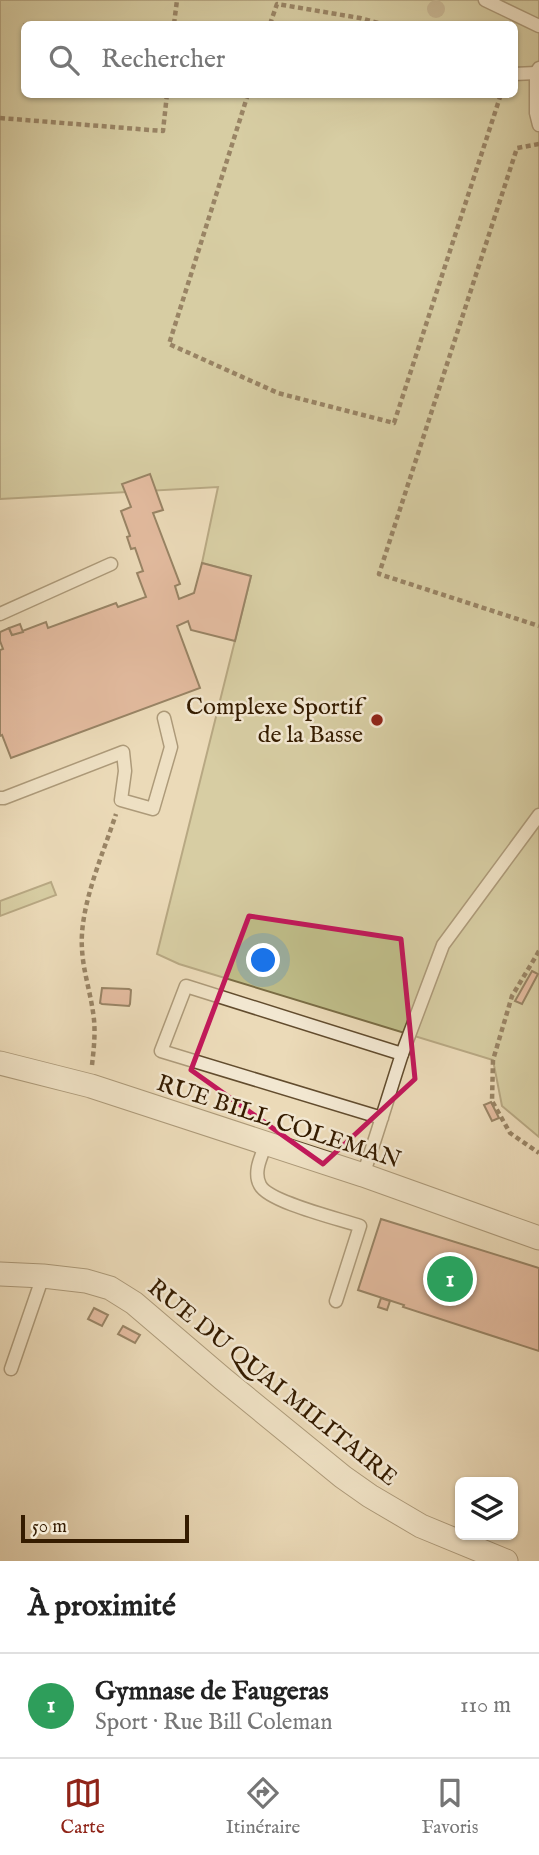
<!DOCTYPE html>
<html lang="fr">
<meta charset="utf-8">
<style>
:root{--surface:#fff;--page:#f2f2f2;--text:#222;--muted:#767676;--line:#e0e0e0;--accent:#8f2418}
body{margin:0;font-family:"IM FELL English",serif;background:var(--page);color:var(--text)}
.controls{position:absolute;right:21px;bottom:21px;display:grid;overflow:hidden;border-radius:10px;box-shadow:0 2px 5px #0004}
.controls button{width:63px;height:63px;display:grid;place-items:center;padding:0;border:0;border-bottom:2px solid var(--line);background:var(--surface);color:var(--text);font:35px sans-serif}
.scale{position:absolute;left:21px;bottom:18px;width:168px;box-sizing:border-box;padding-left:7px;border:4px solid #351c00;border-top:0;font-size:19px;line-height:24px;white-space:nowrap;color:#351c00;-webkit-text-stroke:5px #f2e7d1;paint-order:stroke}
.you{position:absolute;left:264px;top:961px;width:24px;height:24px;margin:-18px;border:5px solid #fff;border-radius:50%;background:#1a73e8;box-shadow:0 0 0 10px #1a73e833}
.badge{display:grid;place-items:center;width:46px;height:46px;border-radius:50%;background:var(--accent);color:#fff;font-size:23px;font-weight:700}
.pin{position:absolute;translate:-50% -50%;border:4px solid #fff;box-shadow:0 2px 7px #0006}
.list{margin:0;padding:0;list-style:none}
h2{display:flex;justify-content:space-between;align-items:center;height:91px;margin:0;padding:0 28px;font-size:30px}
h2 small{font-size:23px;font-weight:400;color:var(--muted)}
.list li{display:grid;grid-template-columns:46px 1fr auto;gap:21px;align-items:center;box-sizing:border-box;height:105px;padding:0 28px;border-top:2px solid var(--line)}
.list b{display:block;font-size:26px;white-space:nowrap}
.list p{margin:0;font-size:23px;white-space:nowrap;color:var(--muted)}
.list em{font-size:23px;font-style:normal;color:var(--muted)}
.icon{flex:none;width:38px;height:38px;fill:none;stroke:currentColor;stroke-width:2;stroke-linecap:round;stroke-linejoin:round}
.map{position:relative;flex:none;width:539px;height:1561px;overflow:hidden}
.search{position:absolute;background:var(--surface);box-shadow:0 2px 5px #0004;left:21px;right:21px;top:21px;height:77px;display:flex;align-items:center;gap:18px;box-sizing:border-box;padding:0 24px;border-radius:10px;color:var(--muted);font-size:26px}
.sheet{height:196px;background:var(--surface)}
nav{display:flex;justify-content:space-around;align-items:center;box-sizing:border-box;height:98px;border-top:2px solid var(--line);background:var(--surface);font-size:19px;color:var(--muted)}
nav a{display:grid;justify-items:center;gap:4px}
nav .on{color:var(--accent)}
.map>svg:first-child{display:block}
.green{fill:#bfbd89;stroke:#7a6c44;stroke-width:2;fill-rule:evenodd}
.building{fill:#d99582;stroke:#351c00;stroke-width:2}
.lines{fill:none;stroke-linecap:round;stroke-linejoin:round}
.service-casing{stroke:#624c2e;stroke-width:15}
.minor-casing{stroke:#624c2e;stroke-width:25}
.path{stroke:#351c00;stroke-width:4.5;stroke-dasharray:5 3.5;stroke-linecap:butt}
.service{stroke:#f2e7d1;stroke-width:12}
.minor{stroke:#f2e7d1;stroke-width:23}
.tree{fill:#9d8c69}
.marked{fill:none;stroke:#c2185b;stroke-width:5;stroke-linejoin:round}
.poi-dot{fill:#8f2418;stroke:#f2e7d1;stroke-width:2.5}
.labels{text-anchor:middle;stroke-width:5;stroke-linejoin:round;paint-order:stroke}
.poi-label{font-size:24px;fill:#351c00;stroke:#f2e7d1;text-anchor:end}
.street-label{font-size:24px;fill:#351c00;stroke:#f2e7d1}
</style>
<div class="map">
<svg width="539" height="1561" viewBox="0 0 539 1561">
<rect width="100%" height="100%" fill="#ebdab8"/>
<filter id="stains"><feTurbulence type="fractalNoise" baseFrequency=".00286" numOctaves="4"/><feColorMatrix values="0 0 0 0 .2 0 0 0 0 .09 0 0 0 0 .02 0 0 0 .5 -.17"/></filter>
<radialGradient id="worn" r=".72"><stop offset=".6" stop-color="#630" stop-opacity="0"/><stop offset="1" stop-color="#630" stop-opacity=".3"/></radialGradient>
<g class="green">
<path d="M0 0H539V1137L502 1106 493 1060 179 964 157 954 251 576 202 563 218 487 0 499ZM24 24H514V94H24Z"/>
<polygon points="51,882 56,895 0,916 0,901"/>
</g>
<g class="building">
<polygon points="150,474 163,510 153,513 180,584 175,586 179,599 194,593 202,563 251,576 235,641 191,630 188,621 177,626 200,688 11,758 2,735 0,736 0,650 3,649 0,641 0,632 9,628 12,635 46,622 48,628 116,603 118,607 146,597 137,573 143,571 135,548 131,549 127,537 130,536 121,511 131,507 122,484"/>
<polygon points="20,624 23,632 12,635 9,628"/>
<polygon points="532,971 538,974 522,1004 515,1001"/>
<polygon points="102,988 129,989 131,990 130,1004 129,1006 102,1004 100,1003"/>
<polygon points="491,1102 499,1118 492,1121 484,1105"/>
<polygon points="381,1219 539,1268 539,1351 403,1307 404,1305 358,1290"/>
<polygon points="381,1298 390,1301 387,1310 378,1307"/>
<polygon points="94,1308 108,1315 102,1326 88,1319"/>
<polygon points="123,1326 140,1335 135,1343 118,1334"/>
</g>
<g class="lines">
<g class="service-casing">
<g id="service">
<polyline points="485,0 539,26"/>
<polyline points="539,68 536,73 536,113 539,125"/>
<polyline points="514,74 536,73"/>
<polyline points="0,614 111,564"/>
<polyline points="0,798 4,798 123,752 125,771 121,800 153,809 171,747 164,718"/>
<polyline points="402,1054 443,945 539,815"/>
<path d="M266 1144C261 1157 253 1172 260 1185 268 1202 340 1219 360 1226L336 1301"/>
<path d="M363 1175C377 1135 389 1094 402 1054L186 986 161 1051 382 1118"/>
<polyline points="11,1369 43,1276"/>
</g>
</g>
<g class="minor-casing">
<g id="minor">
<polyline points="0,1063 91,1086 363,1175 539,1238"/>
<polyline points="0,1274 43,1276 86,1281 110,1288 134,1303 223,1379 343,1477 370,1496 421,1526 506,1561"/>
</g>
</g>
<g class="path">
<polyline points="174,24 177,0"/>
<polyline points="270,24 277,4 360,18 382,24"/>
<polyline points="248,94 169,344 278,393 394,423 501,94"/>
<polyline points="0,118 163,131 167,94"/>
<polyline points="539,144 517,148 379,574 539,626"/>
<polyline points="539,951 512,996 493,1060 492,1101 510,1133 539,1153"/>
<path d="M92 1065C94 1047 96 1030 93 1012 90 991 83 970 82 949 79 907 103 854 116 814"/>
</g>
<use href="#service" class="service"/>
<use href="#minor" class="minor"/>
</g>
<circle class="tree" cx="436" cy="9" r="9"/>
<path d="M0 0H539V1561H0ZM249 916 401 939 415 1079 323 1164 191 1070Z" fill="#ebdab8" fill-opacity=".55" fill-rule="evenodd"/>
<path class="marked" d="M249 916 401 939 415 1079 323 1164 191 1070Z"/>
<circle class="poi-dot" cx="377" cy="720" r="7"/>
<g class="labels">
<g class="poi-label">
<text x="363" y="714">Complexe Sportif<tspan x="363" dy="28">de la Basse</tspan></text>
</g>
<g class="street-label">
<text transform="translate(279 1121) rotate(18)" y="8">RUE BILL COLEMAN</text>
<text transform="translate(273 1382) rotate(39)" y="8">RUE DU QUAI MILITAIRE</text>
</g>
</g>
<rect width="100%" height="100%" filter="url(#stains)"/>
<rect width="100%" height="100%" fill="url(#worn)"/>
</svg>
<div class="controls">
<button><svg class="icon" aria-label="layers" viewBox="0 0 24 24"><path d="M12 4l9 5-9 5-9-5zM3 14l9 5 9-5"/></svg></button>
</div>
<div class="scale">50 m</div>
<div class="you"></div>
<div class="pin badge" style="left:450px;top:1279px;background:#2e9e5b">1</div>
<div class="search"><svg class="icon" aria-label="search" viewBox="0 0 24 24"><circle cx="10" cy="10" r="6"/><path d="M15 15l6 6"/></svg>Rechercher</div>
</div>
<section class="sheet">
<h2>À proximité<small></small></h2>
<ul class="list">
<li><span class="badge" style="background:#2e9e5b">1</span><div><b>Gymnase de Faugeras</b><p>Sport · Rue Bill Coleman</p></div><em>110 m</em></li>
</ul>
</section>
<nav>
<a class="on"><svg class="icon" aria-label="map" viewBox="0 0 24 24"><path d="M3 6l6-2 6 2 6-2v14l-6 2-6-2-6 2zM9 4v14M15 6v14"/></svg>Carte</a>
<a><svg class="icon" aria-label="directions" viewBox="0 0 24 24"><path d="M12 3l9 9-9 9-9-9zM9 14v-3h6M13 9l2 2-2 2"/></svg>Itinéraire</a>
<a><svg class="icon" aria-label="saved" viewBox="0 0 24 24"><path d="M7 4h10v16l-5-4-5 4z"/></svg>Favoris</a>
</nav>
